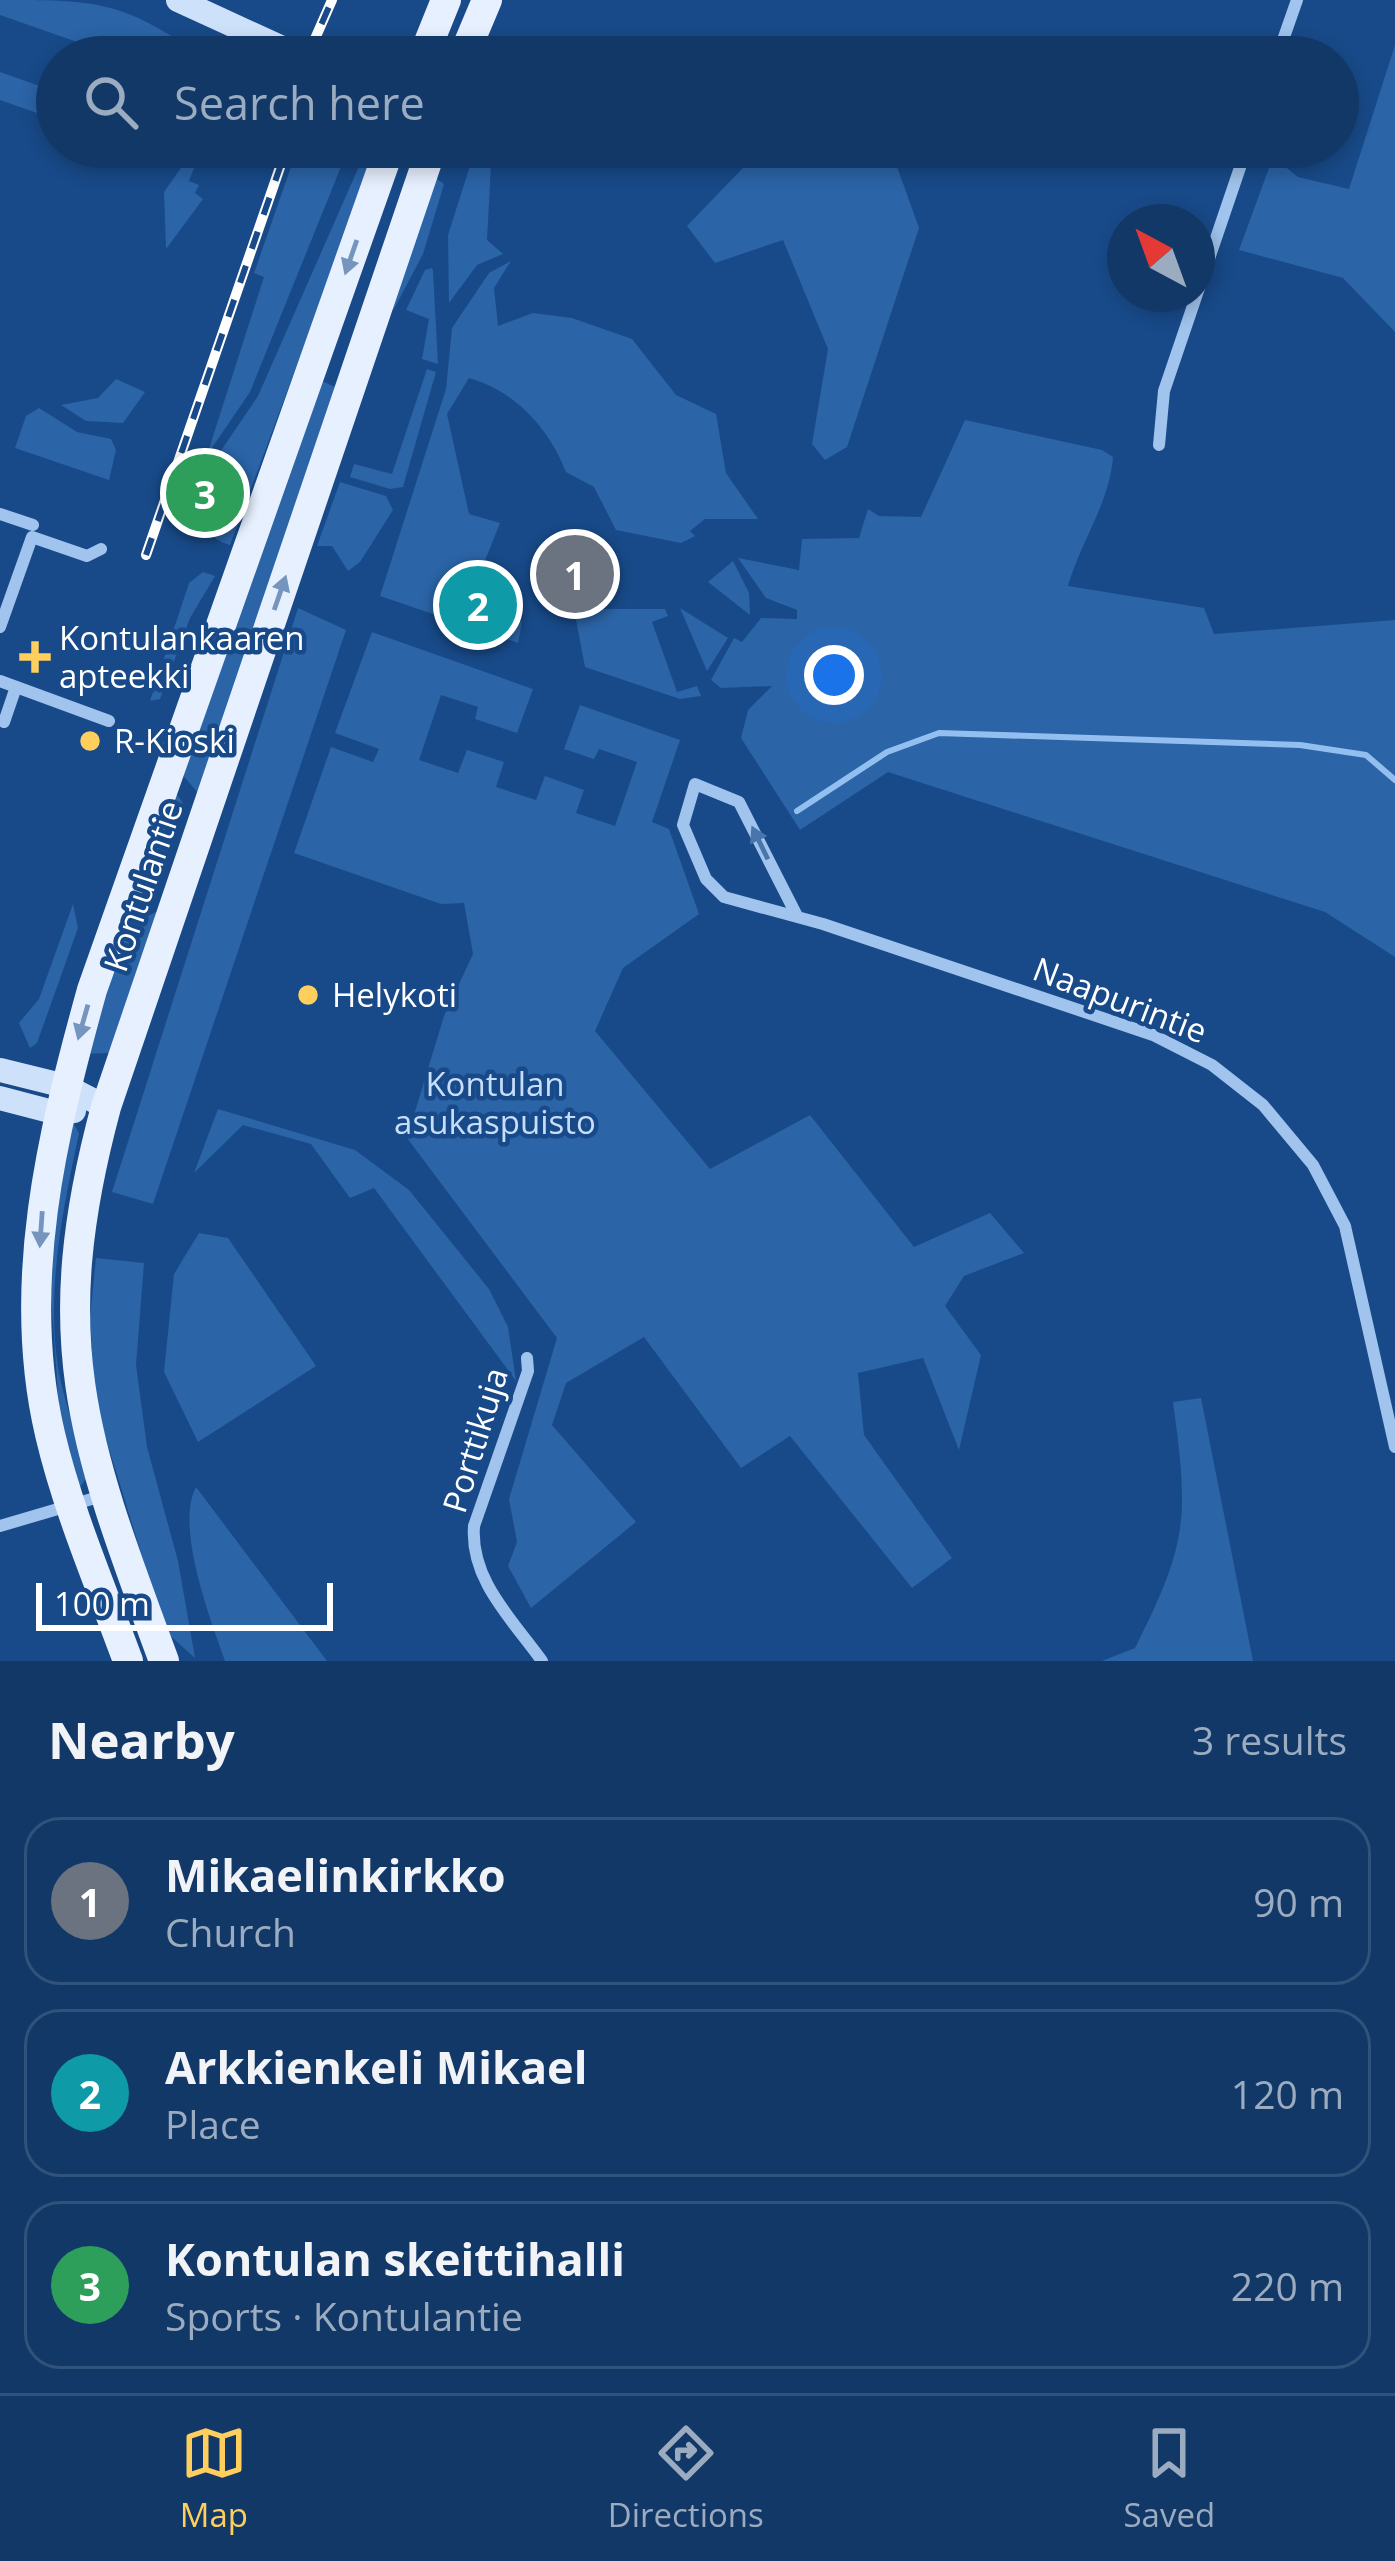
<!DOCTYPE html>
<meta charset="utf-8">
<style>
:root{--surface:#123867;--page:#1f4370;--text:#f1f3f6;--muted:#9cacc0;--line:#31527b;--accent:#ffcf5d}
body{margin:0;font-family:"Open Sans",sans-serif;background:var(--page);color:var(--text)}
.compass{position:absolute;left:1107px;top:204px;width:108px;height:108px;border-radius:50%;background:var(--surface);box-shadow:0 6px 18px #0003;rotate:319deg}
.scale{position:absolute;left:36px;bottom:30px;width:297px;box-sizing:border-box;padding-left:12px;border:6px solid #fff;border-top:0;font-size:33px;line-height:42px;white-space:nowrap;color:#fff;-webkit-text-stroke:9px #184a89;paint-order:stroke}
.you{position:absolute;left:834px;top:675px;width:42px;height:42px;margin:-30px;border:9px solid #fff;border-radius:50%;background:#1a73e8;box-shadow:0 0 0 18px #1a73e833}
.badge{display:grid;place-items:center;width:78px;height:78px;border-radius:50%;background:var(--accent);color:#fff;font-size:39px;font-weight:700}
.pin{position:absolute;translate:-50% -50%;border:6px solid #fff;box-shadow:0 3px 12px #0006}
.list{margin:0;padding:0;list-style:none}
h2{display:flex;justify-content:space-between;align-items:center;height:156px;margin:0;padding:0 48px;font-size:51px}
h2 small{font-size:39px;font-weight:400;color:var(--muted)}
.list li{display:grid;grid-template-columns:78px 1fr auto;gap:36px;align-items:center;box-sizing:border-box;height:168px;margin:0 24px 24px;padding:0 24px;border:3px solid var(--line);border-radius:36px}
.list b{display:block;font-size:45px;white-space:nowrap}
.list p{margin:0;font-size:39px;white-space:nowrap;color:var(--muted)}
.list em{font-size:39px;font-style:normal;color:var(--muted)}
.icon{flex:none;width:66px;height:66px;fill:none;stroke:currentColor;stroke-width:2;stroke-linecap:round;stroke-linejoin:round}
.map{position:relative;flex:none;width:1395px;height:1661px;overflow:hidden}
.search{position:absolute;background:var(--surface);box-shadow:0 6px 18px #0003;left:36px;right:36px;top:36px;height:132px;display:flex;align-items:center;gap:30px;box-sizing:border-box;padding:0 42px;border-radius:66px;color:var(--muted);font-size:45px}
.sheet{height:732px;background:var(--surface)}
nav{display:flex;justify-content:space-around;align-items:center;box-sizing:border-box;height:168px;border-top:3px solid var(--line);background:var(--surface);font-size:33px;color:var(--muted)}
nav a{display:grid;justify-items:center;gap:6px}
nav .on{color:var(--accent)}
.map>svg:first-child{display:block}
.green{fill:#2b64a7}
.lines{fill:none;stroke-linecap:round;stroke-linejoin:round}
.stream{stroke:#93bff0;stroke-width:6}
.street{stroke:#a0c4ed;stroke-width:12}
.secondary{stroke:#cde1fa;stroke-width:24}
.primary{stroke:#e7f0ff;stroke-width:30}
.rail-casing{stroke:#fff;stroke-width:10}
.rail{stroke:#184a89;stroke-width:6;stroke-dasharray:18;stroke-linecap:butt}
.oneway{fill:#7595be}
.oneway2{fill:#4875ac}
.poi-dot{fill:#ffcf5d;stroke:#184a89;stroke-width:4.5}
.labels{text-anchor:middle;stroke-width:9;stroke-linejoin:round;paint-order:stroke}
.poi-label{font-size:33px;fill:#fff;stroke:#184a89;text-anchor:start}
.street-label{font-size:33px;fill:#fff;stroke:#184a89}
.park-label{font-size:33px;fill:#c6defa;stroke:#184a89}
</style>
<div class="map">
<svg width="1395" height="1661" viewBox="0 0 1395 1661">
<rect width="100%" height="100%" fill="#184a89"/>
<g class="green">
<path d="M0 0C95 0 121 0 200 55L120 57 0 15Z"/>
<polygon points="1395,45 1395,332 1343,278 1239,250 1273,157 1298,177 1349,189"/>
<polygon points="0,72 57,92 57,120 0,100"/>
<polygon points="298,147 349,147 250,392 207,455 264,277 254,273"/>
<polygon points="476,147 492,147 487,240 503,254 477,265 449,303 448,235"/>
<polygon points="763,147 890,147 919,228 847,447 825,460 812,444 828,349 783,240 715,263 687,226"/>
<path d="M364 155H375L230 545C196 535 207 512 217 486L201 480 258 396Z"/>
<polygon points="183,165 194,168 189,181 199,185 195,193 203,199 166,249 164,192"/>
<polygon points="434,177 444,184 423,254 394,309 389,307"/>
<path d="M511 261 494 288 498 326 533 313 572 318 632 339 676 395 716 414 726 473 758 519H705L690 531 695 536 681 543 616 530 594 487 566 472C549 428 515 391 469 378L447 414 469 514 500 523 468 603 522 622 518 643 380 596 446 389 452 328 489 273Z"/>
<polygon points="432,268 433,271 438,364 422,359 429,319 406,310 425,270"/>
<polygon points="427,369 436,372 403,487 390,489 350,477 354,464 392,474"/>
<polygon points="116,379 145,392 123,423 86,421 61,405 98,398"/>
<polygon points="320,380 335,387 198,793 181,773"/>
<polygon points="39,408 77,432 111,439 116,450 109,480 15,448 26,416"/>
<path d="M965 420 1102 450 1113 457C1110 502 1080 543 1068 586L1204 608 1214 634 1395 620V957L1325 912 888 772 800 830 741 738 748 710 772 686 721 688 711 680 734 638 742 642 761 618 797 619V610L766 598 738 558 799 570 802 539 859 538 868 509 879 516 921 517Z"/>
<polygon points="340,482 386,496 393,510 360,562 348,571 332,546 317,546"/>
<polygon points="733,561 749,593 750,615 708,582"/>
<polygon points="203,572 215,576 190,618 160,699 150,701 189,583"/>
<polygon points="298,608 346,630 153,1204 112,1192"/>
<polygon points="680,608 728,638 707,671"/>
<polygon points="574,609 665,609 668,616 652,622 677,692 697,686 701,696 680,699 585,667"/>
<polygon points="372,632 533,689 517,733 475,719 478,707 441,695 419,760 458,773 467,750 504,762 496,787 536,800 545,776 584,790 576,813 615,826 637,762 599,749 594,759 564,749 580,705 680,740 652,822 669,829 699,914 623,968 595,1031 710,1169 810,1115 914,1247 990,1213 1024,1253 964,1276 945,1306 981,1355 959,1450 923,1358 858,1373 864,1435 952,1558 912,1588 790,1436 741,1468 644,1337 566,1383 552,1425 636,1522 531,1608 508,1566 517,1542 509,1499 557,1338 407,1138 444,1016 473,954 464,903 441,904 294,853 331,747 373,762 379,749 335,733"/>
<polygon points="174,790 185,806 155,892 135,900"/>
<polygon points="73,904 78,928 37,1043 30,1048 19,1023 39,999"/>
<polygon points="158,911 109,1053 85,1054 129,914 143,918"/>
<polygon points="218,1109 355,1150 409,1190 489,1289 508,1327 516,1381 374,1188 350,1198 311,1144 243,1125 194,1173"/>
<path d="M72 1121 79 1133C63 1209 46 1289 58 1367 64 1403 79 1440 87 1477L79 1489 59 1410 49 1265Z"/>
<polygon points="199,1233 228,1238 316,1366 198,1442 164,1372 174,1274"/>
<polygon points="96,1258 144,1263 136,1365 147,1447 178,1561 195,1658 165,1631 95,1403 90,1318"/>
<path d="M1201 1398 1253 1661H1102L1135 1648C1188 1543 1189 1518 1173 1402Z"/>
<path d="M196 1487 327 1661H225C210 1618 175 1527 196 1487Z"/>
</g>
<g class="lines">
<polyline class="stream" points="797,811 887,752 939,733 1300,745 1366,755 1395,780"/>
<g class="street">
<polyline points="1277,57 1297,0"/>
<polyline points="1159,445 1164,391 1247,147"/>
<polyline points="0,514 33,525"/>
<polyline points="0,627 32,537 87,556 101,549"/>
<polyline points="0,681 109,721"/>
<polyline points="4,722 16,687"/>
<polyline points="797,916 739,802 695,784 683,825 706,879 724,897 823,924 1153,1035 1212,1065 1263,1105 1313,1165 1345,1226 1395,1447"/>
<path d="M527 1358 528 1371 474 1526C470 1580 512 1619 542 1661"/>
<polyline points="0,1526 102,1496"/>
</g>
<g class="secondary">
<polyline points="178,0 302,57"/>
<polyline points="0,1070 65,1086 106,1107"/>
<polyline points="0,1098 57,1113 74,1111"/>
</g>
<g class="primary">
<polyline points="423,57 446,0"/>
<polyline points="463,57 487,0"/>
<path d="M128 1661C101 1587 68 1511 50 1434 15 1285 52 1134 92 990L390 147"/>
<path d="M164 1661C83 1442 43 1341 106 1107L432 147"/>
</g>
<g class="rail-casing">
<g id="rail">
<polyline points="307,57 332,0"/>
<polyline points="146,555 287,147"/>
</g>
</g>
<use href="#rail" class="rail"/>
</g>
<defs><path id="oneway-solid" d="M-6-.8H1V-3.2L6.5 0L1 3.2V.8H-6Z" transform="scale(3)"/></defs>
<g class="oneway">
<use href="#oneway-solid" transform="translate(351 257) rotate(109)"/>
<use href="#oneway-solid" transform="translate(280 593) rotate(-71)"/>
<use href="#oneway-solid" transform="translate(83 1022) rotate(106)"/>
<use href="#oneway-solid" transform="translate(41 1229) rotate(94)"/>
</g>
<use class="oneway2" href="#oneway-solid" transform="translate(760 843) rotate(-116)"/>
<g class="poi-dot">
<path d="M29 639h12v12h12v12h-12v12h-12v-12h-12v-12h12z"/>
<circle cx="90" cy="741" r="12"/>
<circle cx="308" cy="995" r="12"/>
</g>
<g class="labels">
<g class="poi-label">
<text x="59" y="650">Kontulankaaren<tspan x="59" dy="38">apteekki</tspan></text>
<text x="114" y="753">R-Kioski</text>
<text x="332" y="1007">Helykoti</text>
</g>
<g class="street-label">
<text transform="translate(143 886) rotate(-71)" y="12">Kontulantie</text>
<text transform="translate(1120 1000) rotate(21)" y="12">Naapurintie</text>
<text transform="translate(475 1440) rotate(-73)" y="12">Porttikuja</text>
</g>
<g class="park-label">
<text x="495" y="1096">Kontulan<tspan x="495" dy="38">asukaspuisto</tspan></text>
</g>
</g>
</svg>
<svg class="compass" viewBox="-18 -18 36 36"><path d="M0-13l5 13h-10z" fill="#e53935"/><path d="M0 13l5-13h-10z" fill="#9cacc0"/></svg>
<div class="scale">100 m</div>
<div class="you"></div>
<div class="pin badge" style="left:575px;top:574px;background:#6b7280">1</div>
<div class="pin badge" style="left:478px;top:605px;background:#0f9aa8">2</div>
<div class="pin badge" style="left:205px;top:493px;background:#2e9e5b">3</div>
<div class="search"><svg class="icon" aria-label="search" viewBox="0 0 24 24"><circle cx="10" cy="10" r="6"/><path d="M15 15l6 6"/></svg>Search here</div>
</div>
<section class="sheet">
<h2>Nearby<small>3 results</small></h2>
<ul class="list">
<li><span class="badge" style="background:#6b7280">1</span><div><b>Mikaelinkirkko</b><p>Church</p></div><em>90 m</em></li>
<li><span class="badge" style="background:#0f9aa8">2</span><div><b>Arkkienkeli Mikael</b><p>Place</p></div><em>120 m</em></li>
<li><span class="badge" style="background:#2e9e5b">3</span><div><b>Kontulan skeittihalli</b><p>Sports · Kontulantie</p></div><em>220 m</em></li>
</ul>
</section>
<nav>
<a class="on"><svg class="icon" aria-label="map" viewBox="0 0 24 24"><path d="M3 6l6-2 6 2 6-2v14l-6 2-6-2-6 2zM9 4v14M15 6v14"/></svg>Map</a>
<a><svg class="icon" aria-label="directions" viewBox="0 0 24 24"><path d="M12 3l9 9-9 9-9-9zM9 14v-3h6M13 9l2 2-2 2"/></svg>Directions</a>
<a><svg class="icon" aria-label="saved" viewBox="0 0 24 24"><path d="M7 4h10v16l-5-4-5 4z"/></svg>Saved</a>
</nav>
